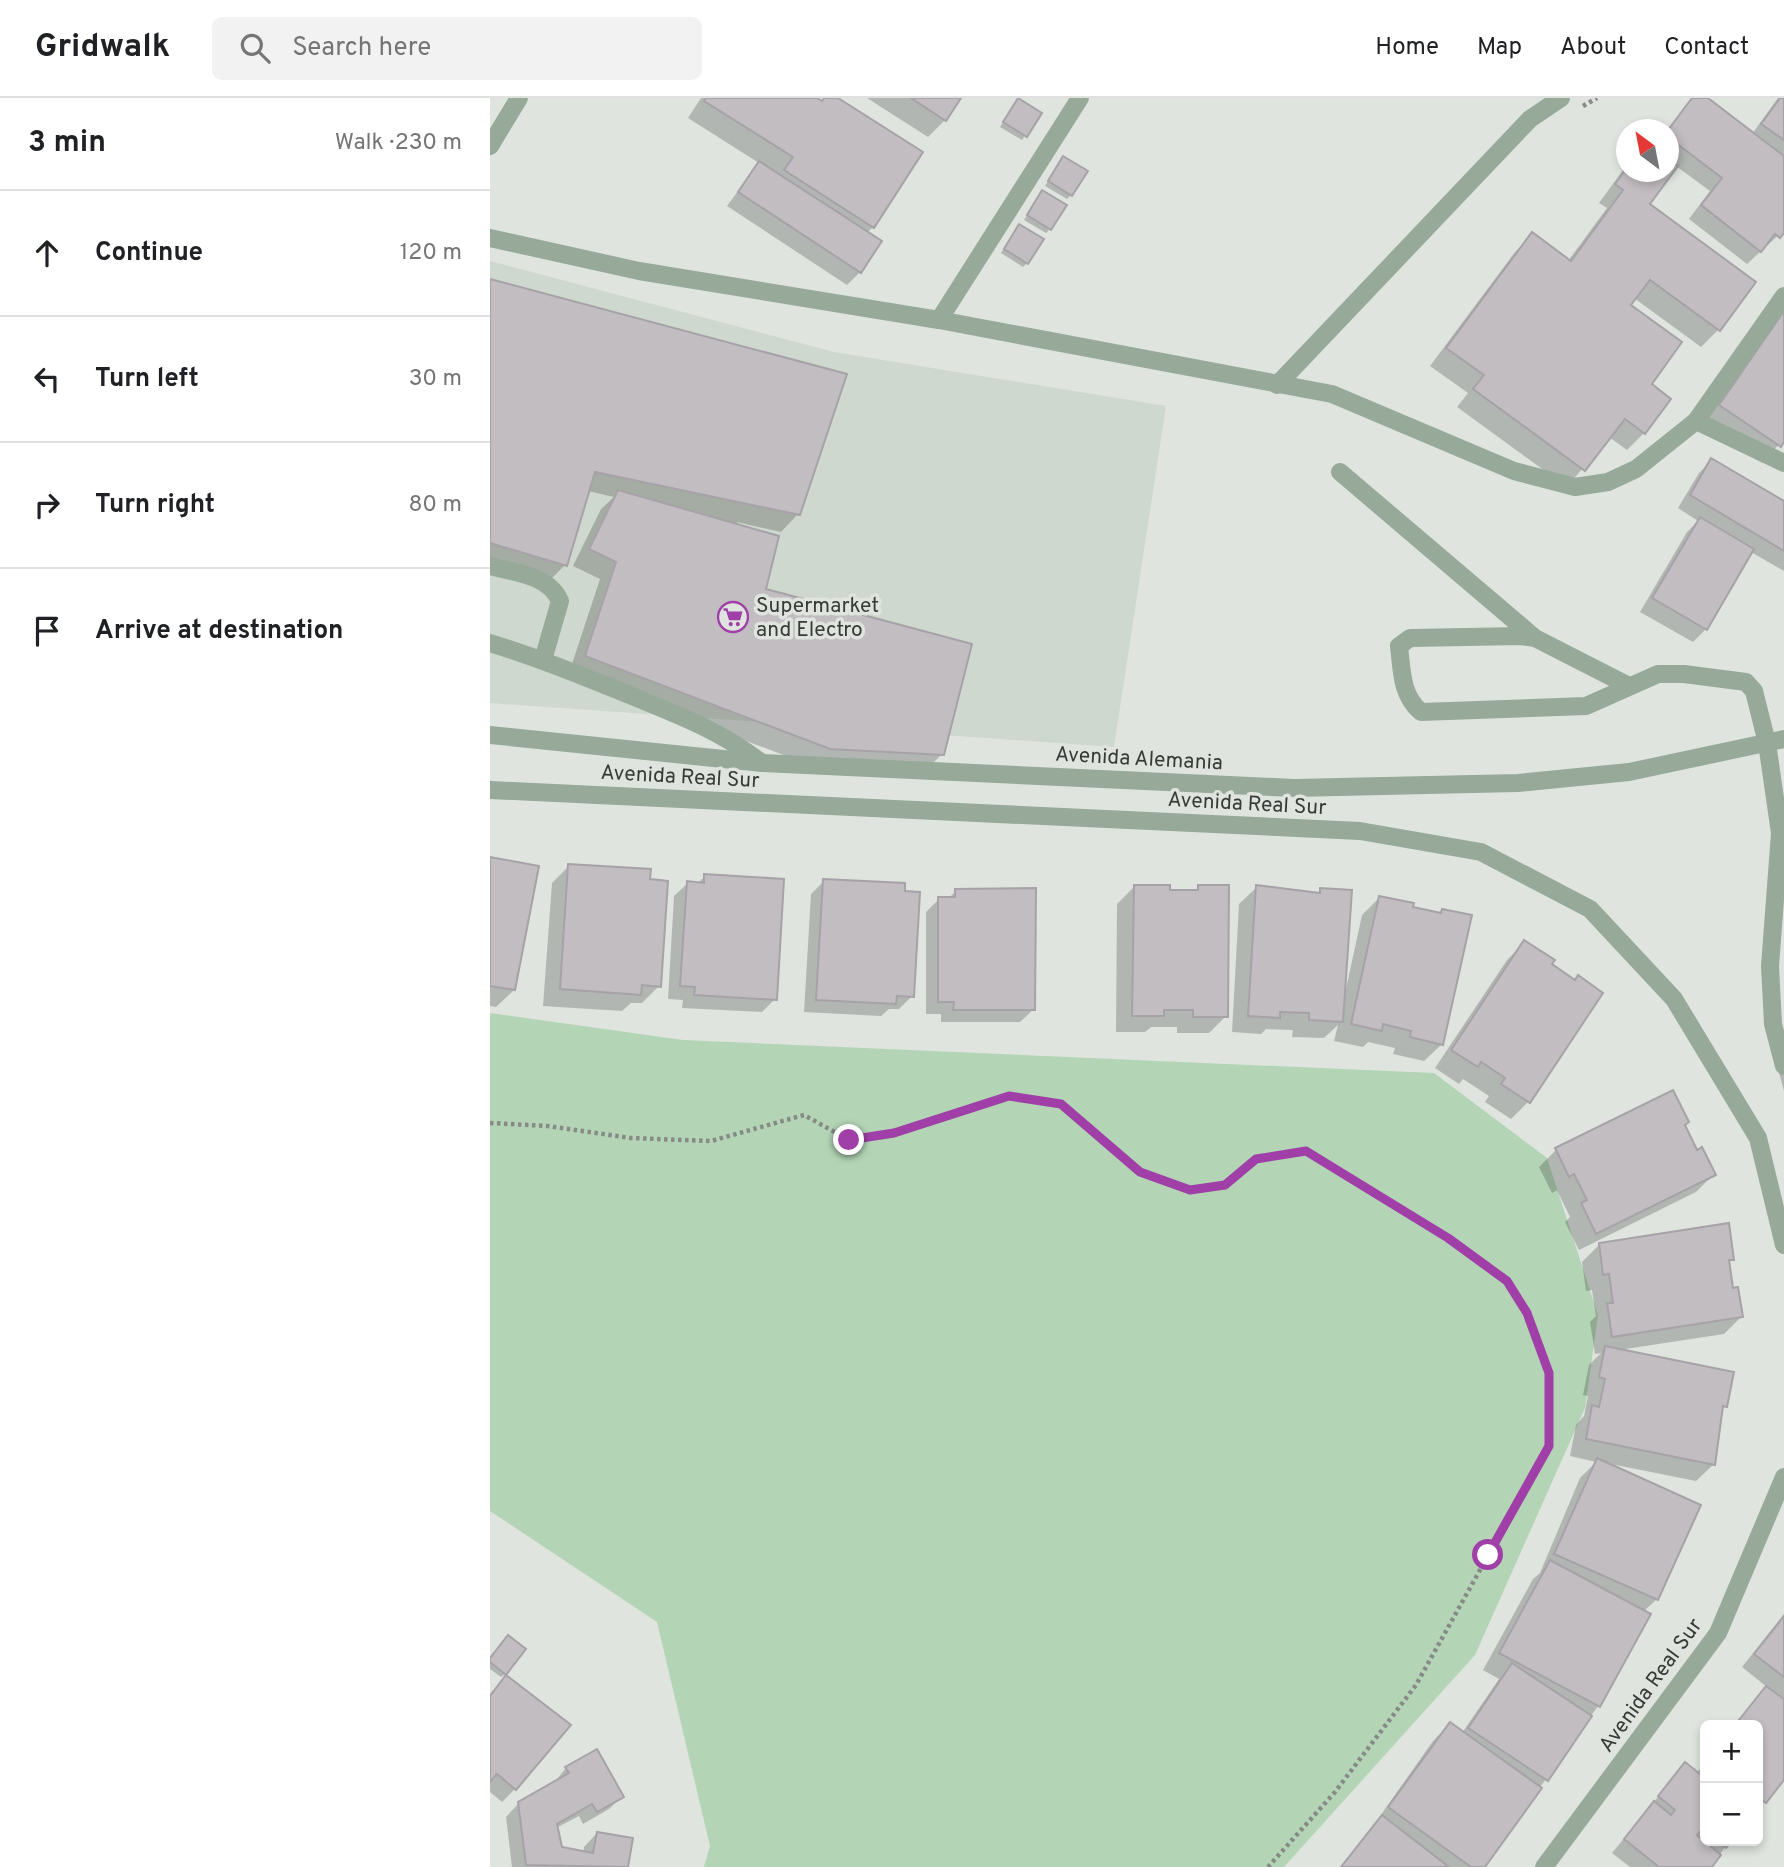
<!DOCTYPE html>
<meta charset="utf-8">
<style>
:root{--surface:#fff;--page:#f2f2f2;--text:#202124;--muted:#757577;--line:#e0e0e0}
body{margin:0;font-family:Overpass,sans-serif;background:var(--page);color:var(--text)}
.controls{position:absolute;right:21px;bottom:21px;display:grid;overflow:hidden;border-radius:10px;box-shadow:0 4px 10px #0003}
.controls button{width:63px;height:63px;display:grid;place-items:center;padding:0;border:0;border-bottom:2px solid var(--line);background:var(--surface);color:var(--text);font:35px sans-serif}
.compass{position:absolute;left:1126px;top:21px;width:63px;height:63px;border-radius:50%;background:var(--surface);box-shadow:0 4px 10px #0003;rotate:328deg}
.stop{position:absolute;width:21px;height:21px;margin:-16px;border:5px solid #a03fa7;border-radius:50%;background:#fff}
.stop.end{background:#a03fa7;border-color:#fff;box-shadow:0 2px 7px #0008}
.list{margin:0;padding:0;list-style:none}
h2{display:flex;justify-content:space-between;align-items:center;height:91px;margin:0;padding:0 28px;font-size:30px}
h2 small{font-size:23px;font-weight:400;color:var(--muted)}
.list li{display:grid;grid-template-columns:46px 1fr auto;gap:21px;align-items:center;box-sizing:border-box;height:126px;padding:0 28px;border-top:2px solid var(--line)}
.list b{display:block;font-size:26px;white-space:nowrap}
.list em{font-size:23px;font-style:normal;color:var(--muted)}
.icon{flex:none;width:38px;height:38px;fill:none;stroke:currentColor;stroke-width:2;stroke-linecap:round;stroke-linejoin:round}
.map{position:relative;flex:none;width:1294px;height:1769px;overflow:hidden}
header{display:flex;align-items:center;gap:42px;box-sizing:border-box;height:98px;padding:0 35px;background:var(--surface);border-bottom:2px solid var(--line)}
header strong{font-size:33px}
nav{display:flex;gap:38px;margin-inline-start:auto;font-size:24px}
.search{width:490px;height:63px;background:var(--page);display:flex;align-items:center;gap:18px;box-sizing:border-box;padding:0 24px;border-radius:10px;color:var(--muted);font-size:26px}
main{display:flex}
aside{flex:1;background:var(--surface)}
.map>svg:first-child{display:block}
.built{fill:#ced8ce}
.green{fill:#b3d5b6}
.shadow{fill:#0003}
.building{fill:#c1bdc1;stroke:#a6a2a7;stroke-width:2}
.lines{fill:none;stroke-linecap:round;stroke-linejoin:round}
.path{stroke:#878a87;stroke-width:4.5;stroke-dasharray:3.5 3.5;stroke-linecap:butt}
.service{stroke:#97aa99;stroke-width:18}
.minor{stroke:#97aa99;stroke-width:18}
.tertiary{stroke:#97aa99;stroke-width:18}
.route{stroke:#a03fa7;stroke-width:9}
.labels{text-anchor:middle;stroke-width:7;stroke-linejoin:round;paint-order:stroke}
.poi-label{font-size:21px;fill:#383a38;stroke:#dfe4df;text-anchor:start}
.street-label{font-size:21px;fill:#383a38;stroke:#dfe4df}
</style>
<header>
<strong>Gridwalk</strong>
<div class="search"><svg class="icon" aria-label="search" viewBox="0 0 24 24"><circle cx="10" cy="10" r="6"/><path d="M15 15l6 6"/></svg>Search here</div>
<nav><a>Home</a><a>Map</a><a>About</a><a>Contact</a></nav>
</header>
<main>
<aside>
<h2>3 min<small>Walk · 230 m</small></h2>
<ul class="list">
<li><svg class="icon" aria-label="ahead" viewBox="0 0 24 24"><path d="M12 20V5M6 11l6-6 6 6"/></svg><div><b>Continue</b></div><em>120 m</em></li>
<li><svg class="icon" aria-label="left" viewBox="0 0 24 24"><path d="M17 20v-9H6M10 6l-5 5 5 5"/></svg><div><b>Turn left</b></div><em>30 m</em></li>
<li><svg class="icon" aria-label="right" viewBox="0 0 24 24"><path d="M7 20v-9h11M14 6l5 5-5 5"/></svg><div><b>Turn right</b></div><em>80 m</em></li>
<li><svg class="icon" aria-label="arrive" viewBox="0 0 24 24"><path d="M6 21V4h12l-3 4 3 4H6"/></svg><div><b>Arrive at destination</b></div></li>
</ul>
</aside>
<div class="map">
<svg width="1294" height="1769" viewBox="0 0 1294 1769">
<rect width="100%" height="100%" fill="#dfe4df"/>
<polygon class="built" points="0,163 344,254 676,308 624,649 0,605"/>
<polygon class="green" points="0,915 193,942 944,975 1057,1060 1108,1217 1095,1310 985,1557 794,1769 214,1769 220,1748 167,1524 0,1413"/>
<g class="shadow">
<polygon points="211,0 324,0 330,4 334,0 345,0 383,129 377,135 370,174 357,187 237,108 269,65 198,20"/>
<polygon points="377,0 469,0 455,22 438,39"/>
<polygon points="1203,0 1215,0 1262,36 1288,0 1294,0 1294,132 1257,166 1199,121 1220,93 1186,68 1158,106 1264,184 1228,232 1211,249 1144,200 1138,207 1159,287 1154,335 1137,352 1119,339 1077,389 967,309 978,295 940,268 1025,154 1042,137 1078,163 1117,110 1109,105 1136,68 1136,74 1178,74 1177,32"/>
<polygon points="528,2 550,15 532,42 510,29"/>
<polygon points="570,64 581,97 577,101 555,88"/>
<polygon points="549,98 560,131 556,135 534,122"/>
<polygon points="526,132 537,165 533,169 511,155"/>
<polygon points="0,183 308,416 291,434 247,424 274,492 452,656 435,673 322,668 79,575 110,481 83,468 111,411 124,399 98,393 75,467 58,484 0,467"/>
<polygon points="1294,214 1294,341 1272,365 1213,325 1280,228"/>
<polygon points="1222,362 1294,405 1294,473 1261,454 1216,531 1203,544 1150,514 1197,434 1208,423 1188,410 1209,375"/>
<polygon points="0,761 24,892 6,909 0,908"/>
<polygon points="79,768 169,888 152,905 141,905 132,913 53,908 62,785"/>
<polygon points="215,778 285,901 272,914 192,910 193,902 178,901 184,798 198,785 207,786"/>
<polygon points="334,783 422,898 409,911 399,911 391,918 314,914 321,796"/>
<polygon points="644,789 704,793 709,789 736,918 719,935 687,935 687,929 661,929 655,934 626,934 627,806"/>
<polygon points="767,789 827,797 831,792 856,891 872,817 890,799 948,817 952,813 952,946 934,963 903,956 905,950 878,944 873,949 844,943 848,927 834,940 802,939 803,932 776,931 771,936 742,934 749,806"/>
<polygon points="466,793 544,911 530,924 451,924 451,916 436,916 436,814 449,801 458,801"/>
<polygon points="1035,844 1038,1004 1021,1021 995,1004 999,998 973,981 969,986 945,970 1017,862"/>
<polygon points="1294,965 1294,993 1288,971"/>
<polygon points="1194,1028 1223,1077 1206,1094 1089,1152 1075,1124 1080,1119 1067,1092 1062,1095 1049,1069 1066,1052"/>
<polygon points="1109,1147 1242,1161 1238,1165 1242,1192 1251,1219 1234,1236 1129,1252 1235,1308 1230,1313 1224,1366 1206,1383 1121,1366 1167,1501 1153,1514 1108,1608 993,1769 850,1769 883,1728 943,1643 960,1626 972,1635 1009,1581 993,1572 1043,1481 1050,1475 1090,1380 1106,1364 1080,1358 1086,1327 1094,1318 1098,1298 1093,1297 1099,1267 1111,1255 1105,1256 1100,1224 1106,1218 1102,1192 1096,1193 1092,1164"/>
<polygon points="1294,1516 1294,1679 1268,1711 1268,1627 1244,1627 1277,1589 1252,1569"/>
<polygon points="0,1562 15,1576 11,1579 0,1571"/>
<polygon points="16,1579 25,1691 12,1704 0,1694 0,1596"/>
<polygon points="1215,1664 1215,1743 1240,1743 1220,1769 1140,1769 1122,1755 1195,1666 1207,1675"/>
<polygon points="76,1670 132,1698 119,1711 93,1726 89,1718 66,1730 71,1751 93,1755 94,1749 107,1735 141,1742 136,1769 22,1769 16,1719 29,1705 64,1685"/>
</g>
<g class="building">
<polygon points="216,0 327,0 332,3 334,0 348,0 433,54 384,130 294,72 303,59 214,3"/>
<polygon points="421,0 471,0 456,23"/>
<polygon points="528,0 552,15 537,39 513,24"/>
<polygon points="1202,0 1218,0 1294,58 1294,135 1290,140 1285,136 1271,154 1211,107 1232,80 1178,39 1178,32"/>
<polygon points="1290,0 1294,0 1294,42 1271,26"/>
<polygon points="573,58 598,73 582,98 558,83"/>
<polygon points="1178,61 1188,68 1160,106 1266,184 1230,233 1160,182 1141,207 1192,244 1162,286 1181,301 1155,336 1135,321 1095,373 983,291 994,277 956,250 1042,134 1081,163 1133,92 1125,86 1136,71 1178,74"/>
<polygon points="269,63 392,143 371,175 248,94"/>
<polygon points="552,92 577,107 561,132 537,117"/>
<polygon points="529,126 554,141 538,166 514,151"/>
<polygon points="0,181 357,276 310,417 105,374 77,468 0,445"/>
<polygon points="1294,213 1294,344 1291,349 1229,307"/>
<polygon points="1221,360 1294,403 1294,453 1200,397"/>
<polygon points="128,392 289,438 276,491 482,546 454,657 340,651 95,558 126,464 99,451"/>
<polygon points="1210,419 1264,451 1217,532 1162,500"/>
<polygon points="0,759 49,768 25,892 0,888"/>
<polygon points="78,766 161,771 160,781 178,783 171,889 152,887 151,897 70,891"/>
<polygon points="214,776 294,781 287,902 204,897 205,889 190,888 197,783 214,785"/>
<polygon points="333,781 415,785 415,793 430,794 424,899 407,898 406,906 326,902"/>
<polygon points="644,787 680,787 680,792 708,792 708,787 739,787 738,919 703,919 703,912 674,912 674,918 642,918"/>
<polygon points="766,787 830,795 830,790 862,792 853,924 819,922 819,915 790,914 790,920 758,918"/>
<polygon points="546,790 545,912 463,912 464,904 448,904 448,799 465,799 465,791"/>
<polygon points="889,798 924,805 923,809 951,815 952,811 982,817 953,947 920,939 921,933 893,926 892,933 861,926"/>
<polygon points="1034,842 1065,862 1062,866 1085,882 1088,877 1113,895 1040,1005 1011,986 1015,980 991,964 988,969 961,952"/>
<polygon points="1183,992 1199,1024 1195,1027 1207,1052 1212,1049 1226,1077 1106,1136 1091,1105 1097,1102 1084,1076 1079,1079 1065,1050"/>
<polygon points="1239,1125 1244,1162 1239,1162 1243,1190 1248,1189 1253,1219 1122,1239 1117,1205 1123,1205 1119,1176 1113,1177 1109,1145"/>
<polygon points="1115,1248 1244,1274 1237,1309 1233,1308 1225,1367 1096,1341 1102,1307 1109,1309 1115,1281 1109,1279"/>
<polygon points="1107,1360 1211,1407 1168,1502 1064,1456"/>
<polygon points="1060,1462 1161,1516 1110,1609 1009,1555"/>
<polygon points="1294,1518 1294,1579 1264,1556"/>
<polygon points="18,1537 36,1551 16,1577 0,1564 0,1560"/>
<polygon points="1022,1565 1102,1618 1058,1683 978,1630"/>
<polygon points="16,1577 81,1627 26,1692 7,1676 0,1684 0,1598"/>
<polygon points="1276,1588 1294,1601 1294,1682 1276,1705 1268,1699 1268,1627 1245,1627"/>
<polygon points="960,1624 1052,1690 995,1769 981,1769 898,1709"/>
<polygon points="107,1651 134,1699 107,1714 102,1706 67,1726 72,1749 103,1755 107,1734 143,1740 138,1769 36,1767 28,1704 79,1675 75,1669"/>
<polygon points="1195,1664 1215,1680 1215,1734 1212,1731 1207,1737 1231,1757 1222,1769 1169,1769 1134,1741 1164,1703 1181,1717 1185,1712 1168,1698"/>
<polygon points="892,1717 959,1769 851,1769"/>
<polygon points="1226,1743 1242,1743 1236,1750"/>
</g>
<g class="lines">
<g class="path">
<polyline points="1093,8 1107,0"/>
<polyline points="0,1025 58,1028 140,1040 221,1043 314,1017 359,1042 404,1035 519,998 571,1006 650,1074 700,1092 735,1087 766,1061 816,1053 958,1140 1017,1183 1037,1215 1059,1275 1059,1348 926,1587 845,1694 778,1769"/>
</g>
<g class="service">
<polyline points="0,48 29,0"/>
<polyline points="0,140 149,173 449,222 842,296 1024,373 1085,389 1118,384 1146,371 1206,323 1294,365"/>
<polyline points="449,222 590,0"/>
<polyline points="787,287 1040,21 1071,0"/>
<polyline points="1206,323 1294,198"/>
<polyline points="850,374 1045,540"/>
<path d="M0 468C25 475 59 477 70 503L53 562"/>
<path d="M0 545C49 560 95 579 142 598 190 618 231 633 272 665"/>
<path d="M1139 588 1045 540 1031 538 920 540 909 548C912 573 911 597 931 614L1096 608 1168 576H1194L1256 584 1264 593 1277 645 1290 735 1280 868 1283 926 1294 968"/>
</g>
<g class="minor">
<polyline points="0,692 870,733 991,754 1100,811 1184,901 1268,1040 1294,1147"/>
<polyline points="1054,1769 1228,1535 1294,1379"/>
</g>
<polyline class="tertiary" points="0,637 272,665 804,690 1028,685 1139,674 1294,641"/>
</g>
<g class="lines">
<polyline class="route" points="359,1042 404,1035 519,998 571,1006 650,1074 700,1092 735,1087 766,1061 816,1053 958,1140 1017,1183 1037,1215 1059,1275 1059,1348 998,1457"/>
</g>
<defs>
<g id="supermarket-ring" transform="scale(1.575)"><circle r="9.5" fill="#dfe4df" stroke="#a03fa7" stroke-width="1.5"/><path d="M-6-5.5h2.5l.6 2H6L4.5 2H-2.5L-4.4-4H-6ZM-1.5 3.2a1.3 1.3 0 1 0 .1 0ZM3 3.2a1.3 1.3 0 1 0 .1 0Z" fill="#a03fa7"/></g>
</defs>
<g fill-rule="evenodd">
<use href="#supermarket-ring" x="243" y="519"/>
</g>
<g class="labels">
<g class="poi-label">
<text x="266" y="514">Supermarket<tspan x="266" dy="24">and Electro</tspan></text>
</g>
<g class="street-label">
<text transform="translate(649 660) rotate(3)" y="7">Avenida Alemania</text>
<text transform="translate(190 678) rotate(3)" y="7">Avenida Real Sur</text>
<text transform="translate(757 705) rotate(3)" y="7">Avenida Real Sur</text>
<text transform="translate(1160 1587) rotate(-54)" y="7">Avenida Real Sur</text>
</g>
</g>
</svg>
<div class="controls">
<button>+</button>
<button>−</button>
</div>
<svg class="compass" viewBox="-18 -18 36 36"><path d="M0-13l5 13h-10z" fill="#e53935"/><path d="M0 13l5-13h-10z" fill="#757577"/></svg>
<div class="stop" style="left:998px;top:1457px"></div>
<div class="stop end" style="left:359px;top:1042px"></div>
</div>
</main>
